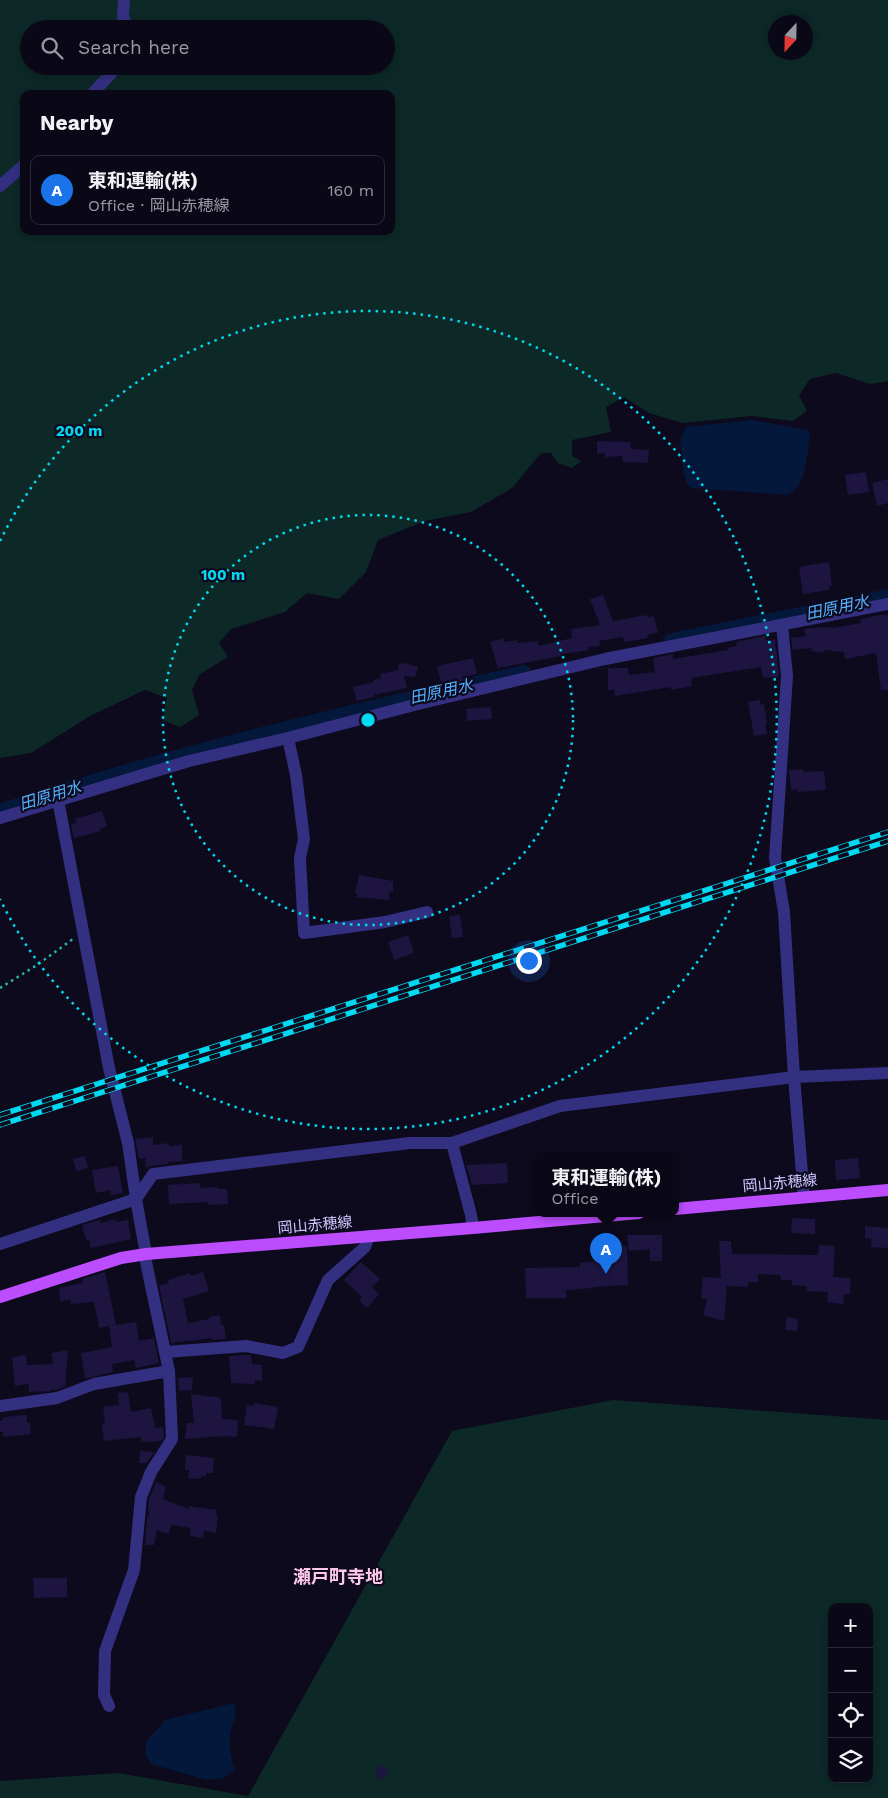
<!DOCTYPE html>
<meta charset="utf-8">
<style>
:root{--surface:#0a0816;--page:#181623;--text:#f1f3f6;--muted:#999aa1;--line:#2a2935;--accent:#1a73e8}
body{margin:0;font-family:"Work Sans","Noto Sans JP",sans-serif;background:var(--page);color:var(--text)}
.controls{position:absolute;right:15px;bottom:15px;display:grid;overflow:hidden;border-radius:10px;box-shadow:0 2px 8px #0003}
.controls button{width:45px;height:45px;display:grid;place-items:center;padding:0;border:0;border-bottom:1px solid var(--line);background:var(--surface);color:var(--text);font:25px sans-serif}
.compass{position:absolute;left:768px;top:15px;width:45px;height:45px;border-radius:50%;background:var(--surface);box-shadow:0 2px 8px #0003;rotate:202deg}
.you{position:absolute;left:528px;top:960px;width:18px;height:18px;margin:-12px;border:4px solid #fff;border-radius:50%;background:#1a73e8;box-shadow:0 0 0 8px #1a73e833}
.badge{display:grid;place-items:center;width:32px;height:32px;border-radius:50%;background:var(--accent);color:#fff;font-size:16px;font-weight:700}
.pin{position:absolute;translate:-50% -41px;filter:drop-shadow(0 1px 2px #0008)}
.pin::after{content:'';position:absolute;top:26px;width:18px;height:15px;background:inherit;clip-path:polygon(0 0,100% 0,50% 100%)}
.popup{position:absolute;left:534px;top:1152px;width:145px;height:65px;box-sizing:border-box;display:grid;place-content:center;border-radius:10px;background:var(--surface);filter:drop-shadow(0 1px 4px #0005);font-size:16px;white-space:nowrap;color:var(--muted)}
.popup b{font-size:19px;color:var(--text)}
.popup::after{content:'';position:absolute;left:50%;top:100%;margin-left:-10px;border:10px solid transparent;border-top-color:var(--surface)}
.list{margin:0;padding:0;list-style:none}
h2{display:flex;justify-content:space-between;align-items:center;height:65px;margin:0;padding:0 20px;font-size:21px}
h2 small{font-size:16px;font-weight:400;color:var(--muted)}
.list li{display:grid;grid-template-columns:32px 1fr auto;gap:15px;align-items:center;box-sizing:border-box;height:70px;margin:0 10px 10px;padding:0 10px;border:1px solid var(--line);border-radius:10px}
.list b{display:block;font-size:19px;white-space:nowrap}
.list p{margin:0;font-size:16px;white-space:nowrap;color:var(--muted)}
.list em{font-size:16px;font-style:normal;color:var(--muted)}
.icon{flex:none;width:28px;height:28px;fill:none;stroke:currentColor;stroke-width:2;stroke-linecap:round;stroke-linejoin:round}
.map{position:relative;flex:none;width:888px;height:1798px;overflow:hidden}
.search{position:absolute;background:var(--surface);box-shadow:0 2px 8px #0003;left:20px;top:20px;width:375px;height:55px;display:flex;align-items:center;gap:12px;box-sizing:border-box;padding:0 18px;border-radius:28px;color:var(--muted);font-size:19px}
.panel{position:absolute;background:var(--surface);box-shadow:0 2px 8px #0003;left:20px;top:90px;width:375px;height:145px;border-radius:10px}
.map>svg:first-child{display:block}
.green{fill:#0c2827;fill-rule:evenodd}
.water{fill:#04183c}
.lines{fill:none;stroke-linecap:round;stroke-linejoin:round}
.canal{stroke:#04183c;stroke-width:14}
.building{fill:#1d1440}
.path{stroke:#21b7ae;stroke-width:2.5;stroke-dasharray:2.5 4;stroke-linecap:butt}
.minor{stroke:#333081;stroke-width:12}
.major{stroke:#bc4dff;stroke-width:12}
.rail-casing{stroke:#00d9f1;stroke-width:5.5}
.rail{stroke:#0d0a1d;stroke-width:4;stroke-dasharray:11;stroke-linecap:butt}
.ring{fill:none;stroke:#00d9f1;stroke-width:2.5;stroke-dasharray:2.5 5}
.labels{text-anchor:middle;stroke-width:4.5;stroke-linejoin:round;paint-order:stroke}
.street-label{font-size:15px;fill:#ccc6ff;stroke:#0d0a1d}
.water-label{font-size:16px;font-style:italic;fill:#54b0ff;stroke:#0d0a1d}
.quarter-label{font-size:18px;font-weight:bold;fill:#ffc8eb;stroke:#0d0a1d}
.centre{fill:#00d9f1;stroke:#0d0a1d;stroke-width:2.5}
.ring-label{font-size:15px;text-anchor:middle;font-weight:bold;fill:#00d9f1;stroke:#0d0a1d;stroke-width:4.5;stroke-linejoin:round;paint-order:stroke}
</style>
<div class="map">
<svg width="888" height="1798" viewBox="0 0 888 1798">
<rect width="100%" height="100%" fill="#0d0a1d"/>
<g class="green">
<path d="M0 0H888V381L870 384 836 373 810 379 799 395 807 411 793 421 752 416 683 423 649 413 624 397 606 407 611 432 572 440V456L581 461 572 468 558 463 551 453H541L512 488 471 512 425 521 378 540 366 572 339 599 307 593 285 612 231 629 219 643 228 657 200 674 192 690 199 715 180 727 162 720 167 698 145 690 90 716 31 753 0 758ZM776 22H806V52H776ZM29 29H386V66H29ZM24 94H391V231H24Z"/>
<path d="M613 1400 888 1420V1798H0V1781L119 1773 248 1796 452 1431ZM832 1607H869V1779H832Z"/>
</g>
<g class="water">
<path d="M752 420 807 430 810 435C807 453 807 486 788 495L692 488 688 486 684 474 680 441 686 427Z"/>
<path d="M234 1703C239 1713 231 1726 230 1737 229 1748 231 1759 235 1769L224 1778 208 1780 151 1764 145 1753 146 1742 165 1720Z"/>
</g>
<g class="lines">
<g class="canal">
<polyline points="671,640 888,596"/>
<path d="M0 811C171 753 347 712 524 672"/>
</g>
</g>
<g class="building">
<polygon points="597,441 630,442 631,449 649,450 648,463 623,462 622,456 605,457 605,453 597,454"/>
<polygon points="866,472 869,492 848,495 845,475"/>
<polygon points="888,479 888,503 877,506 872,483"/>
<polygon points="829,562 832,586 829,586 829,590 803,594 799,567"/>
<polygon points="603,595 613,621 647,615 648,617 654,616 658,633 647,635 648,638 624,642 623,637 599,641 600,646 589,647 589,650 561,654 561,656 498,668 490,642 503,638 504,642 517,640 517,643 538,641 539,646 572,638 571,629 600,625 590,599"/>
<polygon points="879,615 888,615 888,690 881,690 876,653 845,659 844,652 824,650 823,653 811,651 812,648 793,650 791,638 806,636 804,629 824,627 834,628 861,623 860,619"/>
<polygon points="765,636 766,641 775,639 779,677 763,678 761,667 691,678 692,686 671,690 671,687 615,696 614,690 608,690 608,668 628,668 629,675 655,672 653,658 673,654 673,659 728,650 728,648 737,646 736,642"/>
<polygon points="473,658 477,674 462,677 463,682 442,687 437,666"/>
<polygon points="405,663 418,667 415,677 404,676 407,688 374,695 374,697 357,701 353,687 374,682 374,680 381,678 380,674 398,670 399,664"/>
<polygon points="760,700 760,705 764,704 767,724 765,725 767,734 754,736 748,702"/>
<polygon points="491,707 492,719 467,721 466,709"/>
<polygon points="803,769 803,772 824,771 826,790 798,792 798,789 791,790 789,770"/>
<polygon points="102,811 107,826 100,829 101,831 74,838 71,824 76,823 75,819"/>
<polygon points="359,875 393,881 393,892 389,891 389,900 357,897 357,893 355,893"/>
<polygon points="460,915 463,937 452,938 449,916"/>
<polygon points="408,935 414,953 394,960 388,942"/>
<polygon points="153,1137 153,1145 169,1143 169,1146 182,1145 182,1161 168,1162 168,1164 166,1164 146,1167 145,1158 139,1159 135,1139"/>
<polygon points="85,1156 88,1168 76,1171 73,1159"/>
<polygon points="858,1158 860,1178 836,1180 835,1160"/>
<polygon points="507,1163 508,1183 472,1185 466,1165"/>
<polygon points="118,1166 123,1193 111,1195 110,1190 96,1193 92,1170"/>
<polygon points="200,1183 200,1188 217,1187 217,1189 227,1189 228,1204 208,1205 208,1202 169,1204 168,1185"/>
<polygon points="792,1218 815,1219 815,1234 791,1233"/>
<polygon points="116,1219 117,1222 128,1220 131,1239 91,1248 89,1239 86,1240 82,1225 100,1220 100,1223"/>
<polygon points="865,1226 888,1228 888,1248 871,1247 872,1239 865,1238"/>
<polygon points="627,1235 662,1235 662,1261 650,1261 650,1249 629,1251"/>
<polygon points="719,1241 731,1241 732,1254 818,1255 819,1245 835,1246 833,1277 851,1278 850,1294 844,1294 843,1304 827,1302 828,1292 807,1291 807,1286 792,1285 792,1280 781,1280 780,1275 758,1274 758,1282 748,1282 748,1287 727,1286 724,1321 703,1315 707,1299 702,1299 702,1297 701,1297 703,1277 721,1278"/>
<polygon points="627,1246 628,1285 593,1287 593,1288 566,1290 567,1298 526,1298 525,1268 580,1267 580,1263 607,1260 605,1248"/>
<polygon points="361,1262 380,1279 372,1287 379,1294 367,1308 359,1300 362,1297 344,1280"/>
<polygon points="105,1272 116,1325 99,1328 94,1302 71,1304 71,1300 60,1301 59,1288 83,1283 82,1279"/>
<polygon points="203,1272 209,1291 183,1299 188,1323 209,1319 209,1317 220,1315 221,1325 224,1325 226,1339 212,1340 212,1338 171,1343 159,1286 169,1283 168,1280 190,1273 191,1276"/>
<polygon points="787,1317 798,1319 797,1331 785,1330"/>
<polygon points="136,1322 139,1341 154,1338 159,1363 136,1368 134,1360 112,1364 113,1372 85,1379 81,1353 112,1347 109,1326"/>
<polygon points="68,1350 65,1386 56,1390 51,1389 51,1391 29,1392 29,1384 15,1386 12,1357 26,1355 27,1365 53,1364 51,1353"/>
<polygon points="247,1355 251,1355 252,1364 262,1365 262,1381 255,1380 255,1384 231,1383 229,1356"/>
<polygon points="193,1377 192,1390 179,1391 178,1378"/>
<polygon points="128,1392 131,1412 151,1408 155,1428 163,1427 164,1437 161,1441 141,1442 141,1437 104,1441 102,1424 105,1424 103,1407 119,1405 118,1393"/>
<polygon points="191,1394 221,1398 222,1419 238,1420 237,1437 225,1436 185,1439 187,1423 194,1423"/>
<polygon points="254,1403 278,1407 274,1429 244,1425 247,1405 254,1406"/>
<polygon points="27,1415 27,1423 30,1423 31,1434 3,1437 3,1432 0,1432 0,1421 3,1420 3,1417"/>
<polygon points="140,1451 154,1452 147,1463 139,1463"/>
<polygon points="186,1455 214,1458 213,1473 206,1473 205,1477 201,1476 201,1479 188,1478 189,1470 185,1470"/>
<polygon points="156,1482 166,1487 163,1499 189,1509 189,1506 217,1510 216,1516 218,1517 216,1533 204,1531 203,1538 190,1536 191,1528 172,1525 168,1534 157,1530 154,1545 145,1545 147,1519 150,1512 148,1511 149,1499"/>
<polygon points="33,1578 67,1578 67,1597 34,1598"/>
<polygon points="379,1765 389,1769 384,1780 375,1776"/>
</g>
<g class="lines">
<polyline class="path" points="0,988 37,965 73,939"/>
<g class="minor">
<polyline points="124,0 123,17 129,29"/>
<polyline points="92,94 118,66"/>
<polyline points="0,186 24,165"/>
<polyline points="782,625 787,676 775,858 784,912 794,1077 804,1197"/>
<polyline points="288,738 296,775 304,839 300,858 304,933 385,922 427,912"/>
<polyline points="58,800 109,1068 128,1143 136,1199 146,1254 146,1262 169,1371 172,1439 151,1472 141,1497 134,1570 105,1651 104,1695 109,1706"/>
<polyline points="0,818 189,761 288,738 418,704 605,659 888,604"/>
<polyline points="452,1143 471,1215 473,1228"/>
<polyline points="0,1244 136,1199 153,1174 410,1143 452,1143 560,1106 794,1077 888,1073"/>
<polyline points="166,1352 246,1346 283,1353 298,1347 328,1280 365,1247 369,1236"/>
<polyline points="0,1406 57,1398 94,1384 169,1371"/>
</g>
<g class="major">
<polyline points="675,1209 888,1190"/>
<polyline points="0,1297 121,1258 146,1254 473,1228 639,1213"/>
</g>
<g class="rail-casing">
<g id="rail">
<polyline points="0,1115 888,832"/>
<polyline points="0,1125 888,841"/>
</g>
</g>
<use href="#rail" class="rail"/>
</g>
<g class="ring">
<circle cx="368" cy="720" r="205"/>
<path d="M0 541A409 409 0 1 1 0 899"/>
</g>
<g class="labels">
<g class="street-label">
<text transform="translate(780 1183) rotate(-5)" y="5">岡山赤穂線</text>
<text transform="translate(315 1225) rotate(-5)" y="5">岡山赤穂線</text>
</g>
<g class="water-label">
<text transform="translate(837 607) rotate(-12)" y="6">田原用水</text>
<text transform="translate(441 691) rotate(-12)" y="6">田原用水</text>
<text transform="translate(50 795) rotate(-17)" y="6">田原用水</text>
</g>
<g class="quarter-label">
<text x="338" y="1583">瀬戸町寺地</text>
</g>
</g>
<circle cx="368" cy="720" r="8" class="centre"/>
<g class="ring-label">
<text x="79" y="436">200 m</text>
<text x="223" y="580">100 m</text>
</g>
</svg>
<div class="controls">
<button>+</button>
<button>−</button>
<button><svg class="icon" aria-label="locate" viewBox="0 0 24 24"><circle cx="12" cy="12" r="6"/><path d="M12 2v4M12 18v4M2 12h4M18 12h4"/></svg></button>
<button><svg class="icon" aria-label="layers" viewBox="0 0 24 24"><path d="M12 4l9 5-9 5-9-5zM3 14l9 5 9-5"/></svg></button>
</div>
<svg class="compass" viewBox="-18 -18 36 36"><path d="M0-13l5 13h-10z" fill="#e53935"/><path d="M0 13l5-13h-10z" fill="#999aa1"/></svg>
<div class="you"></div>
<div class="pin badge" style="left:606px;top:1274px">A</div>
<div class="popup"><b>東和運輸(株)</b>Office</div>
<div class="search"><svg class="icon" aria-label="search" viewBox="0 0 24 24"><circle cx="10" cy="10" r="6"/><path d="M15 15l6 6"/></svg>Search here</div>
<section class="panel">
<h2>Nearby<small></small></h2>
<ul class="list">
<li><span class="badge">A</span><div><b>東和運輸(株)</b><p>Office · 岡山赤穂線</p></div><em>160 m</em></li>
</ul>
</section>
</div>
